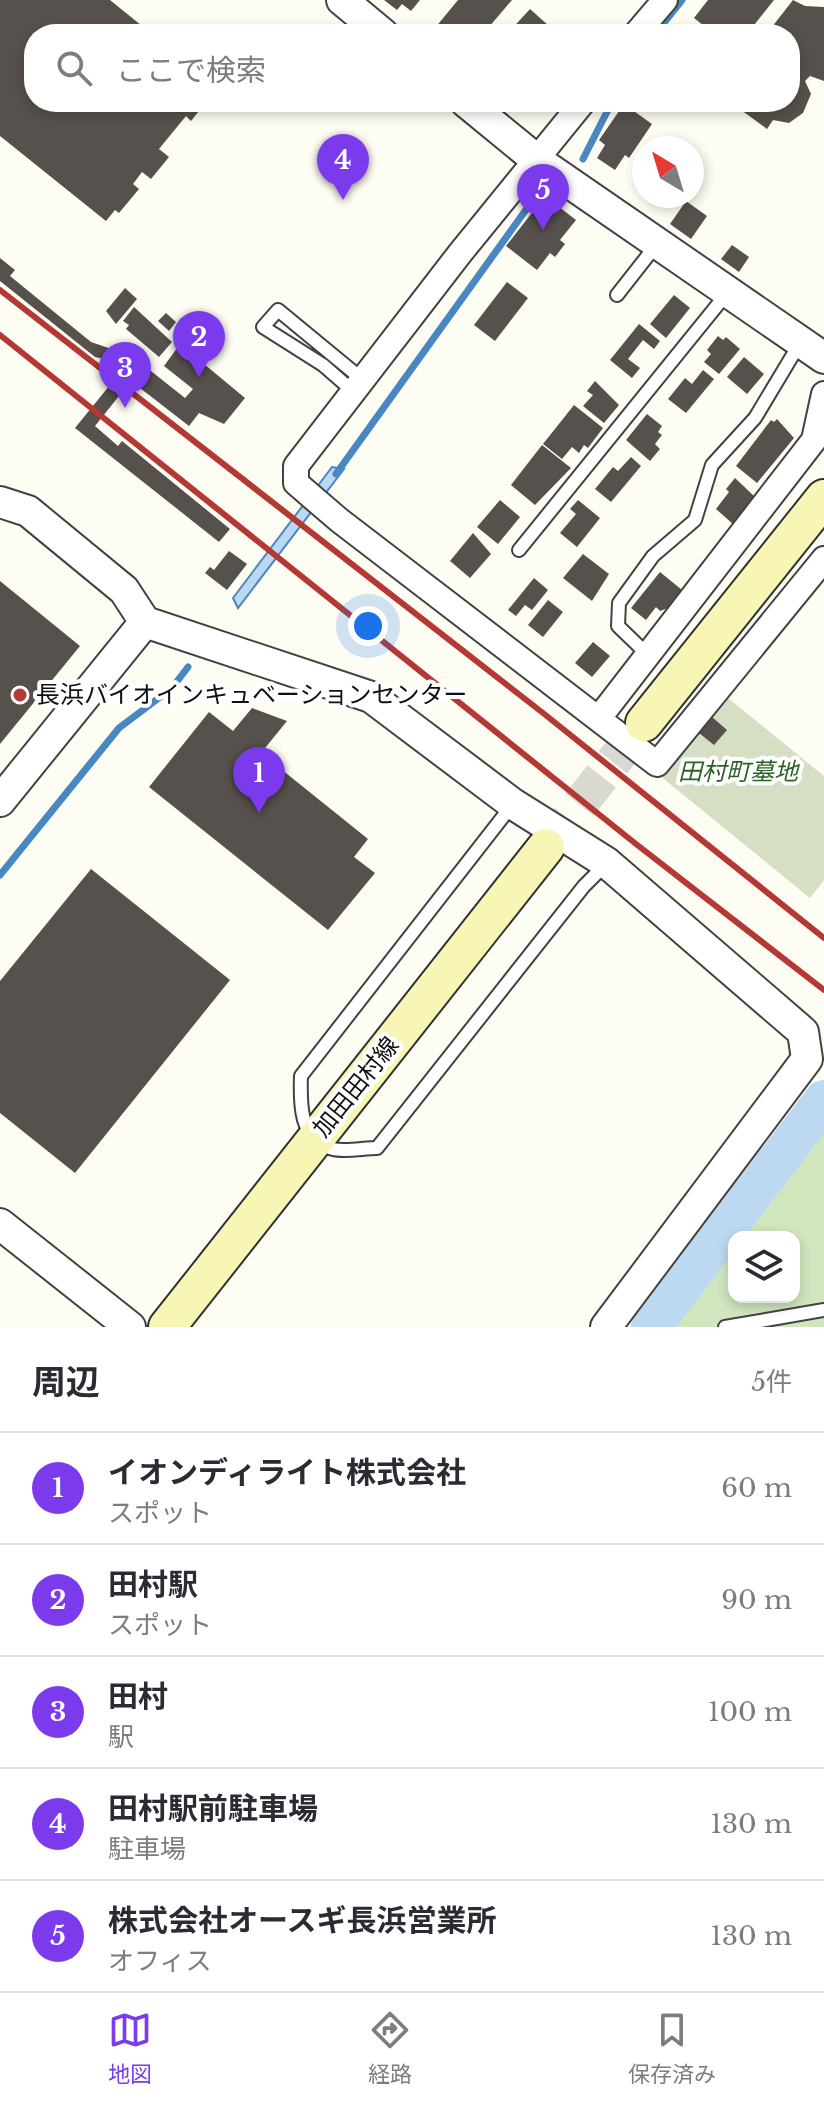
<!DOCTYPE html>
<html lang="ja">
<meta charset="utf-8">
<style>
:root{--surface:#fff;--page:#f2f2f3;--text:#2b2b33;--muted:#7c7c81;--line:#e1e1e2;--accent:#7c3aed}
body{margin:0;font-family:"Libre Baskerville","Noto Sans JP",serif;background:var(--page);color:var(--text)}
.controls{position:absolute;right:24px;bottom:24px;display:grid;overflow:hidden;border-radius:16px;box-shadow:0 4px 12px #0003}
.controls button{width:72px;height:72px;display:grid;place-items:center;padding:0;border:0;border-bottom:2px solid var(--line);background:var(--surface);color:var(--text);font:40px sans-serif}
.compass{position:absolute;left:632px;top:136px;width:72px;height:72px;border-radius:50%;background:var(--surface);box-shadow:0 4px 12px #0003;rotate:322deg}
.you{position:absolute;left:368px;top:626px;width:28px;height:28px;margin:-20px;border:6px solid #fff;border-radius:50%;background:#1a73e8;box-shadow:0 0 0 12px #1a73e833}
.badge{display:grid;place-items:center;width:52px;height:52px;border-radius:50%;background:var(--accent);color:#fff;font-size:26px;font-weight:700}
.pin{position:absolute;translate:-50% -66px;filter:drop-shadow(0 2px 4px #0008)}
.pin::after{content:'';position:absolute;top:42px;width:28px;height:24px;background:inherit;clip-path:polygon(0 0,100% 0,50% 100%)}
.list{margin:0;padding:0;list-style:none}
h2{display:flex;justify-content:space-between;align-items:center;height:104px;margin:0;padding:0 32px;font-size:34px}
h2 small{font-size:26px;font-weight:400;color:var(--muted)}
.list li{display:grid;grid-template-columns:52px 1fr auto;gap:24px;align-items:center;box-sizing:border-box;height:112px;padding:0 32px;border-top:2px solid var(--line)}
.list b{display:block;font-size:30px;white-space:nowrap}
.list p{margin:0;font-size:26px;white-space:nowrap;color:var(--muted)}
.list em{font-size:26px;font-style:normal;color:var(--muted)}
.icon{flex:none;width:44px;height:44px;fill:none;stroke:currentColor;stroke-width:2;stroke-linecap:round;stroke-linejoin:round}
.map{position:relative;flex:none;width:824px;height:1327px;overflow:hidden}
.search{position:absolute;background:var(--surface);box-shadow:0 4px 12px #0003;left:24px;right:24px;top:24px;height:88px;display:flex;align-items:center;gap:20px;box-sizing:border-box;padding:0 28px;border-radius:32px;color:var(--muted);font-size:30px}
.sheet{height:664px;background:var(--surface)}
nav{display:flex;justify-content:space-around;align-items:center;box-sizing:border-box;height:112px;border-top:2px solid var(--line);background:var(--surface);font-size:22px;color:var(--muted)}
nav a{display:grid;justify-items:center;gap:4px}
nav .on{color:var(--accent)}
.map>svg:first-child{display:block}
.green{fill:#d0e6bf}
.cemetery{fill:#d4dfc4}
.water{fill:#bcd9f1;stroke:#4987c2;stroke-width:2}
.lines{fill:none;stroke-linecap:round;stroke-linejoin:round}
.stream{stroke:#4987c2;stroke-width:7}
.river{stroke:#bcd9f1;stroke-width:40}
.building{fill:#57514d}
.secondary-tunnel{stroke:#dad9d1;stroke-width:36;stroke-dasharray:36 18;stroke-linecap:butt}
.service-casing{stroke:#424242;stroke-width:16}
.minor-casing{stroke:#424242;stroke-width:28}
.tertiary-casing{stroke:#424242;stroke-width:34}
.secondary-casing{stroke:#313131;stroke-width:40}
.service{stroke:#fff;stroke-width:12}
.minor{stroke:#fff;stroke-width:24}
.tertiary{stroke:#fff;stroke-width:30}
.secondary{stroke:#f8f6b4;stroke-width:36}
.rail{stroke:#b43833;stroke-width:6}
.poi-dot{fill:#b43833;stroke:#fff;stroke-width:3}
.labels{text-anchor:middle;stroke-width:8;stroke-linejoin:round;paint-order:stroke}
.poi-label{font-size:24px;fill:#0f0f0f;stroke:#fff;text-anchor:start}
.park-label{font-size:24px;font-style:italic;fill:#2c6225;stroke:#fff}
.street-label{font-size:24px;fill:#0f0f0f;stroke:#fff}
</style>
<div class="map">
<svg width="824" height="1327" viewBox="0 0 824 1327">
<rect width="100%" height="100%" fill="#fefdf3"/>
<polygon class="green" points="824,1129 824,1327 674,1327 734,1248 734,1297 794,1297 794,1237 742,1237"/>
<polygon class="cemetery" points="722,693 824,776 824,880 810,898 659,775"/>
<polygon class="water" points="332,467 344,469 238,608 233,598"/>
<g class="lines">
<g class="stream">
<polyline points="655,34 682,0"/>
<polyline points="583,159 612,102"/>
<polyline points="336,474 538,193"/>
<polyline points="0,875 119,728 172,688 188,667"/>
</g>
<polyline class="river" points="651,1327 824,1100"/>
</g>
<g class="building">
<polygon points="0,0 110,0 152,34 34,34 34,102 206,102 191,121 186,116 159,149 169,157 151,179 142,172 133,184 139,189 119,213 115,210 106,221 0,136"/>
<polygon points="384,0 420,0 411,11 402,4 397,10"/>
<polygon points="458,0 512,0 483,34 430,34"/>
<polygon points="708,0 774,0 747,34 714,34 694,18"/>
<polygon points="793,0 805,6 824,7 824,81 810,76 805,81 811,94 803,113 789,123 773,120 767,129 730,102 790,102 790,34 768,32"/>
<polygon points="530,9 558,34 507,34"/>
<polygon points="624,104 652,124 629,158 625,155 615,170 597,158 605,145 599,140"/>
<polygon points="545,196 576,220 560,240 565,244 555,257 550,253 537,270 506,246"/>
<polygon points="686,201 707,216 691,239 670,224"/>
<polygon points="732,245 749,257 739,272 721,259"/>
<polygon points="0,258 15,270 10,276 91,342 132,356 185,398 193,389 164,366 180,344 245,398 224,424 199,413 189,426 131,381 95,426 118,446 122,441 230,529 219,542 75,428 127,364 95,357 0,281"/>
<polygon points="507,282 528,298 495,341 474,325"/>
<polygon points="125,288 137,299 116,324 106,311"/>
<polygon points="674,295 690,308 666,338 650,324"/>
<polygon points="134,307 172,342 159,357 126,329 129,325 123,321"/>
<polygon points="166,313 176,322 169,331 158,321"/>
<polygon points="639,324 660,341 654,349 643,340 628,359 640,368 632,378 610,360"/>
<polygon points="718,336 723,340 726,337 740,349 719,374 704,362 711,354 707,350"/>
<polygon points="744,357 764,374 747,394 727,377"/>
<polygon points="703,370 714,379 686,413 668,399 685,378 692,384"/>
<polygon points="595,381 619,405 604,423 583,406 593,395 587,391"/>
<polygon points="574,405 603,428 588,448 584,445 579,453 572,447 562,459 543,444"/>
<polygon points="647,414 662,426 658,432 662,435 655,444 660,449 650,461 626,440"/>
<polygon points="777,419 794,438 757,483 736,466 771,420 774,422"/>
<polygon points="542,445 571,468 535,505 511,485"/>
<polygon points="631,457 641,466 611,502 595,489 613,467 618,471"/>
<polygon points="735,478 755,497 734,525 716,509 729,492 726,489"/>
<polygon points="500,500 520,517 498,544 477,527"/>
<polygon points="578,500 600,518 577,547 560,533 576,514 570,509"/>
<polygon points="473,533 491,554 470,578 450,561"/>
<polygon points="229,551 247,564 227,590 205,573 210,567 214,570"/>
<polygon points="583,554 609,574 592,601 563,578"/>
<polygon points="660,572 682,590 668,608 660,611 656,607 646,620 631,608"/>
<polygon points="534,578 548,590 532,610 525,605 516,616 508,610"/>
<polygon points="0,581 80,646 0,744"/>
<polygon points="548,600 563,612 543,637 528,625"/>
<polygon points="593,642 610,656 592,677 575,663"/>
<polygon points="252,708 287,721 261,753 368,839 354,857 375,873 328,930 149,787 209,712 233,731"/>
<polygon points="712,717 727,730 714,745 699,733"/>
<polygon points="91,869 230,980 75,1173 0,1113 0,981"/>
</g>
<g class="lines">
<polyline class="secondary-tunnel" points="546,847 644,723"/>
<g class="service-casing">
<g id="service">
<polyline points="617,295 657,244"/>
<polyline points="354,392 323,365 263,327 278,310 363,380"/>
<polyline points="519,550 728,292"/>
<polyline points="649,656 618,626 619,603 653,556 695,520 712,465 755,418 800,343"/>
<path d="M513 804 301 1076C300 1103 299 1140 333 1149 345 1152 364 1148 377 1148L584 886 607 863"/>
<polyline points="725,1327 824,1310"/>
</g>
</g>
<g class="minor-casing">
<g id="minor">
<polyline points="636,34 665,0"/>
<polyline points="583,102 461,252 296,466 296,483 339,520 657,764 824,559"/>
<polyline points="599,718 814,440 824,394"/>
</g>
</g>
<g class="tertiary-casing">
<g id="tertiary">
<polyline points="342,0 383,34"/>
<polyline points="466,102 538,161 824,358"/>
<polyline points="0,502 28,511 124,590 145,622 371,697 513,804 607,863 803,1032 807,1059 606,1327"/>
<polyline points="0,801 145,622"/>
<polyline points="0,1224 130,1327"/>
</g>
</g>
<g class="secondary-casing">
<g id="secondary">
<polyline points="644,723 824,498"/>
<polyline points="167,1327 546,847"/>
</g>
</g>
<use href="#service" class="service"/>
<use href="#minor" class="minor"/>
<use href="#tertiary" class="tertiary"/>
<use href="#secondary" class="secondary"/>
<g class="rail">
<polyline points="0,290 543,713 824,938"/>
<polyline points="0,335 636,844 824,990"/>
</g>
</g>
<circle class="poi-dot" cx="20" cy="695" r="8"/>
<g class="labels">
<g class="poi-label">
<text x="36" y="703">長浜バイオインキュベーションセンター</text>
</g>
<g class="park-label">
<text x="738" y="780">田村町墓地</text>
</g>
<g class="street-label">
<text transform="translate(356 1087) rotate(-51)" y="8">加田田村線</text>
</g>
</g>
</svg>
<div class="controls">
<button><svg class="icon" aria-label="layers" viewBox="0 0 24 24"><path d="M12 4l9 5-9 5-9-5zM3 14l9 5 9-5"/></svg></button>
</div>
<svg class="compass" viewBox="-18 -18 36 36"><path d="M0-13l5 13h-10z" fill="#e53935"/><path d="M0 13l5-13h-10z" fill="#7c7c81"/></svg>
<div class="you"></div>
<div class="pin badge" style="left:259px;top:813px">1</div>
<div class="pin badge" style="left:199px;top:377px">2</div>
<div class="pin badge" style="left:125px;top:408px">3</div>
<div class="pin badge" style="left:343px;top:200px">4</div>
<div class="pin badge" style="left:543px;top:230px">5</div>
<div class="search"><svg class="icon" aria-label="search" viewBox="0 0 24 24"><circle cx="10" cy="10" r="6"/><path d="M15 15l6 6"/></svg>ここで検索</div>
</div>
<section class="sheet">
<h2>周辺<small>5件</small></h2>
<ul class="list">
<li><span class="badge">1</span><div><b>イオンディライト株式会社</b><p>スポット</p></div><em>60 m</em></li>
<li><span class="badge">2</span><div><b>田村駅</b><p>スポット</p></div><em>90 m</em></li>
<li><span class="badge">3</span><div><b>田村</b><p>駅</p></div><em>100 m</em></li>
<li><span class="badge">4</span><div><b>田村駅前駐車場</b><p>駐車場</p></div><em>130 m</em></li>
<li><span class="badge">5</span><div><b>株式会社オースギ長浜営業所</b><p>オフィス</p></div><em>130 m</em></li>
</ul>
</section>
<nav>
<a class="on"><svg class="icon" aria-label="map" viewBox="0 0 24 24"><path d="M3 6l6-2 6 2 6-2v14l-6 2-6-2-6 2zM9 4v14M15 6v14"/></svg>地図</a>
<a><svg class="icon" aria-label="directions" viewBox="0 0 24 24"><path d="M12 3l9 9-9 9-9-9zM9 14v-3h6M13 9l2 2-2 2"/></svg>経路</a>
<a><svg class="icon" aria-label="saved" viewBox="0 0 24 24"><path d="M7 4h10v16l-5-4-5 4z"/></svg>保存済み</a>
</nav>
